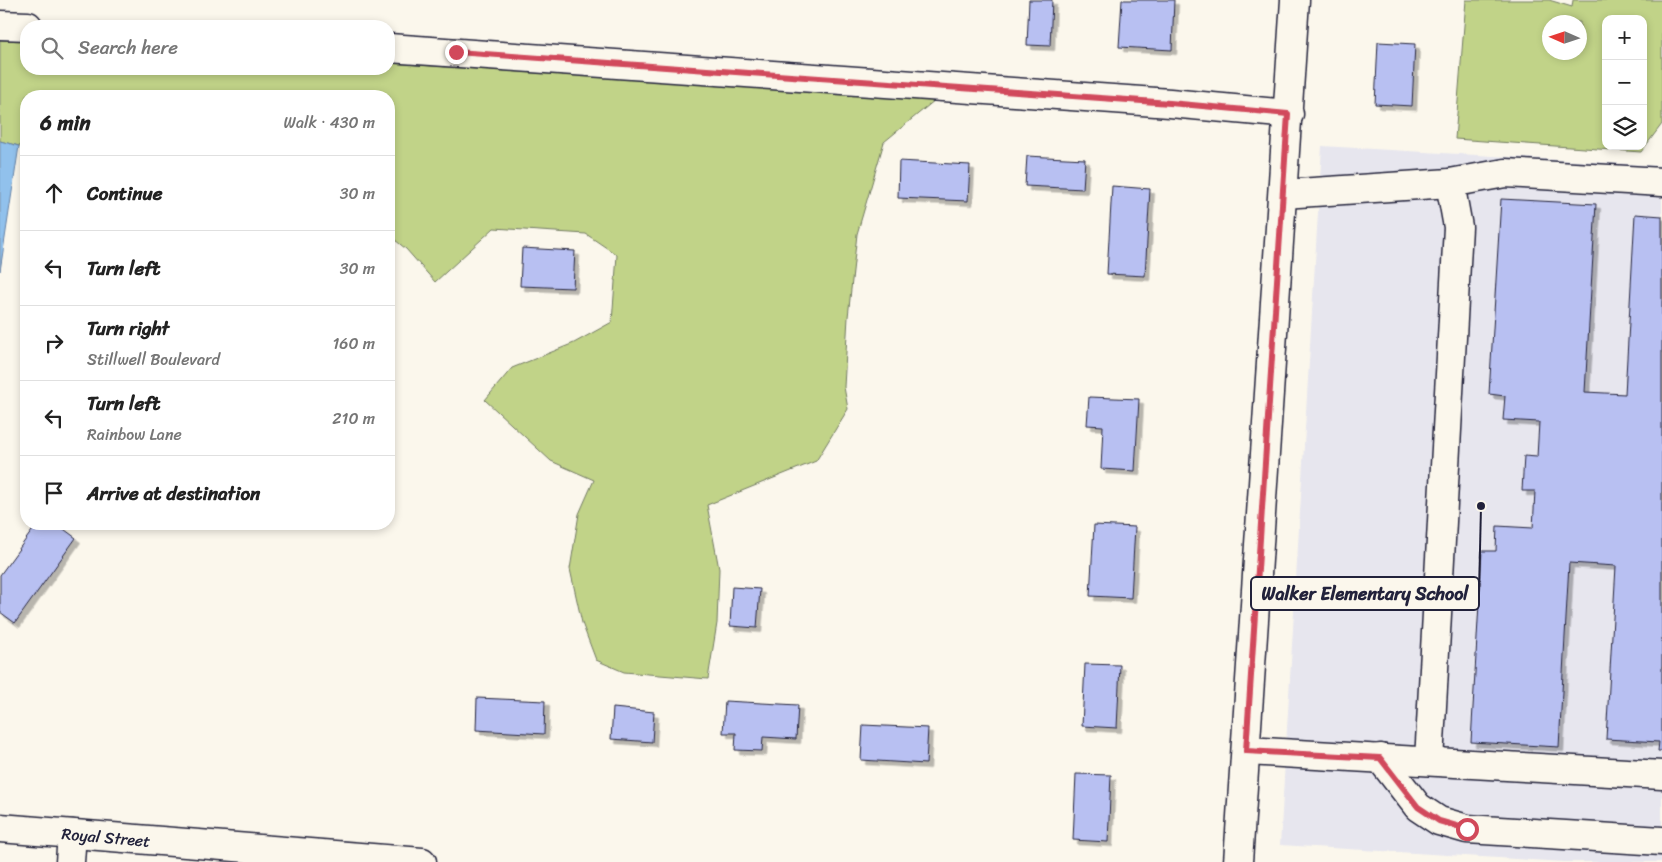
<!DOCTYPE html>
<meta charset="utf-8">
<style>
:root{--surface:#fff;--page:#f6f6f6;--text:#222;--muted:#767676;--line:#e0e0e0}
body{margin:0;font-family:Sriracha,sans-serif;background:var(--page);color:var(--text)}
.controls{position:absolute;right:15px;top:15px;display:grid;overflow:hidden;border-radius:10px;box-shadow:0 2px 8px #0003}
.controls button{width:45px;height:45px;display:grid;place-items:center;padding:0;border:0;border-bottom:1px solid var(--line);background:var(--surface);color:var(--text);font:25px sans-serif}
.compass{position:absolute;left:1542px;top:15px;width:45px;height:45px;border-radius:50%;background:var(--surface);box-shadow:0 2px 8px #0003;rotate:273deg}
.stop{position:absolute;width:15px;height:15px;margin:-11px;border:4px solid #d1495b;border-radius:50%;background:#fff}
.stop.end{background:#d1495b;border-color:#fff;box-shadow:0 1px 5px #0008}
.list{margin:0;padding:0;list-style:none}
h2{display:flex;justify-content:space-between;align-items:center;height:65px;margin:0;padding:0 20px;font-size:21px}
h2 small{font-size:16px;font-weight:400;color:var(--muted)}
.list li{display:grid;grid-template-columns:32px 1fr auto;gap:15px;align-items:center;box-sizing:border-box;height:75px;padding:0 20px;border-top:1px solid var(--line)}
.list b{display:block;font-size:19px;white-space:nowrap}
.list p{margin:0;font-size:16px;white-space:nowrap;color:var(--muted)}
.list em{font-size:16px;font-style:normal;color:var(--muted)}
.icon{flex:none;width:28px;height:28px;fill:none;stroke:currentColor;stroke-width:2;stroke-linecap:round;stroke-linejoin:round}
.map{position:relative;flex:none;width:1662px;height:862px;overflow:hidden}
.search{position:absolute;background:var(--surface);box-shadow:0 2px 8px #0003;left:20px;top:20px;width:375px;height:55px;display:flex;align-items:center;gap:12px;box-sizing:border-box;padding:0 18px;border-radius:20px;color:var(--muted);font-size:19px}
.panel{position:absolute;background:var(--surface);box-shadow:0 2px 8px #0003;left:20px;top:90px;width:375px;height:440px;border-radius:20px}
.map>svg:first-child{display:block}
.built{fill:#e7e6ee}
.green{fill:#c1d388;stroke:#727a62;fill-rule:evenodd}
.water{fill:#91c1ec;stroke:#6581a5}
.building{fill:#b8c0f2;stroke:#22223b;filter:url(#shadow)}
.lines{fill:none;stroke-linecap:round;stroke-linejoin:round}
.minor-casing{stroke:#22223b;stroke-width:31}
.minor{stroke:#fbf7ec;stroke-width:28}
.route{stroke:#d1495b;stroke-width:6}
.labels{text-anchor:middle;stroke-width:4;stroke-linejoin:round;paint-order:stroke}
.street-label{font-size:16px;fill:#22223b;stroke:#fbf7ec}
.leader{fill:none;stroke:#22223b;stroke-width:2}
.callout-dot{fill:#22223b;stroke:#fbf7ec;stroke-width:2}
.callout{fill:#fbf7ec;stroke:#22223b;stroke-width:2}
.callout-label{font-size:18px;text-anchor:middle;font-weight:bold;fill:#22223b}
</style>
<div class="map">
<svg width="1662" height="862" viewBox="0 0 1662 862">
<defs>
<filter id="shadow"><feDropShadow dx="4.5" dy="4.5" stdDeviation="0" flood-color="#0004"/></filter>
</defs>
<rect width="100%" height="100%" fill="#fbf7ec"/>
<filter id="ink" filterUnits="userSpaceOnUse"><feTurbulence type="fractalNoise" baseFrequency=".02" numOctaves="2"/><feDisplacementMap in="SourceGraphic" scale="10" xChannelSelector="R" yChannelSelector="G"/><feConvolveMatrix kernelMatrix="1 2 1 2 8 2 1 2 1" color-interpolation-filters="sRGB"/></filter>
<g filter="url(#ink)">
<polygon class="built" points="1322,146 1662,166 1662,862 1565,862 1280,845"/>
<g class="green">
<path d="M1466 0H1549L1572 7 1573 0H1662V124L1641 152 1455 139ZM1606 19H1643V146H1606ZM1550 22H1580V52H1550Z"/>
<polygon points="0,40 26,41 26,69 389,69 389,63 935,100 884,142 857,234 848,317 844,387 848,409 816,461 707,505 719,569 717,623 708,679 624,672 596,660 582,623 570,569 579,514 594,480 551,461 485,400 512,368 574,343 612,322 617,255 586,234 494,228 435,282 406,249 389,235 389,96 26,96 26,144 19,146 0,141"/>
</g>
<polygon class="water" points="0,141 19,146 0,271"/>
<g class="building">
<polygon points="1029,0 1052,0 1050,46 1027,45"/>
<polygon points="1122,0 1174,0 1172,50 1119,47"/>
<polygon points="1378,42 1415,44 1412,106 1375,104"/>
<polygon points="1027,156 1085,159 1083,189 1025,186"/>
<polygon points="899,161 970,165 968,201 898,198"/>
<polygon points="1112,186 1150,189 1145,276 1107,274"/>
<polygon points="1501,199 1596,204 1585,392 1625,394 1635,214 1662,216 1662,751 1658,751 1659,742 1606,739 1616,566 1569,563 1559,747 1471,742 1482,551 1496,551 1497,526 1533,528 1535,491 1522,491 1524,456 1537,457 1539,422 1503,420 1505,396 1489,394"/>
<polygon points="522,248 575,251 573,288 520,286"/>
<polygon points="1089,397 1139,399 1135,471 1101,469 1103,426 1087,425"/>
<polygon points="37,524 57,524 76,538 15,623 0,612 0,575"/>
<polygon points="1094,525 1135,527 1131,598 1090,596"/>
<polygon points="732,587 760,589 757,628 730,626"/>
<polygon points="1085,664 1120,665 1117,728 1082,726"/>
<polygon points="477,698 545,701 544,734 476,730"/>
<polygon points="725,701 798,705 796,739 763,737 762,751 735,750 736,733 723,733"/>
<polygon points="613,708 654,712 652,742 611,739"/>
<polygon points="863,725 928,728 926,764 861,760"/>
<polygon points="1076,774 1111,775 1108,842 1073,840"/>
</g>
<g class="lines">
<g class="minor-casing">
<g id="minor">
<polyline points="0,25 28,26"/>
<polyline points="389,48 1170,103 1289,114"/>
<polyline points="1283,194 1450,183 1505,173 1662,182"/>
<polyline points="1246,751 1662,775"/>
<polyline points="1380,758 1418,807 1439,821 1467,829 1662,841"/>
<polyline points="1429,761 1458,227 1450,183"/>
<polyline points="0,828 422,862"/>
<polyline points="70,862 72,834"/>
<polyline points="1238,862 1295,0"/>
</g>
</g>
<use href="#minor" class="minor"/>
</g>
</g>
<g class="lines" filter="url(#ink)">
<polyline class="route" points="456,52 1170,103 1288,114 1246,751 1380,758 1418,807 1439,821 1467,829"/>
</g>
<g class="labels">
<g class="street-label">
<text transform="translate(106 837) rotate(5)" y="6">Royal Street</text>
</g>
</g>
<path class="leader" d="M1481 506L1479 594"/>
<circle class="callout-dot" cx="1481" cy="506" r="5"/>
<rect class="callout" x="1251" y="577" width="228" height="33" rx="5"/>
<g class="callout-label">
<text x="1365" y="600">Walker Elementary School</text>
</g>
</svg>
<div class="controls">
<button>+</button>
<button>−</button>
<button><svg class="icon" aria-label="layers" viewBox="0 0 24 24"><path d="M12 4l9 5-9 5-9-5zM3 14l9 5 9-5"/></svg></button>
</div>
<svg class="compass" viewBox="-18 -18 36 36"><path d="M0-13l5 13h-10z" fill="#e53935"/><path d="M0 13l5-13h-10z" fill="#767676"/></svg>
<div class="stop" style="left:1467px;top:829px"></div>
<div class="stop end" style="left:456px;top:52px"></div>
<div class="search"><svg class="icon" aria-label="search" viewBox="0 0 24 24"><circle cx="10" cy="10" r="6"/><path d="M15 15l6 6"/></svg>Search here</div>
<section class="panel">
<h2>6 min<small>Walk · 430 m</small></h2>
<ul class="list">
<li><svg class="icon" aria-label="ahead" viewBox="0 0 24 24"><path d="M12 20V5M6 11l6-6 6 6"/></svg><div><b>Continue</b></div><em>30 m</em></li>
<li><svg class="icon" aria-label="left" viewBox="0 0 24 24"><path d="M17 20v-9H6M10 6l-5 5 5 5"/></svg><div><b>Turn left</b></div><em>30 m</em></li>
<li><svg class="icon" aria-label="right" viewBox="0 0 24 24"><path d="M7 20v-9h11M14 6l5 5-5 5"/></svg><div><b>Turn right</b><p>Stillwell Boulevard</p></div><em>160 m</em></li>
<li><svg class="icon" aria-label="left" viewBox="0 0 24 24"><path d="M17 20v-9H6M10 6l-5 5 5 5"/></svg><div><b>Turn left</b><p>Rainbow Lane</p></div><em>210 m</em></li>
<li><svg class="icon" aria-label="arrive" viewBox="0 0 24 24"><path d="M6 21V4h12l-3 4 3 4H6"/></svg><div><b>Arrive at destination</b></div></li>
</ul>
</section>
</div>
